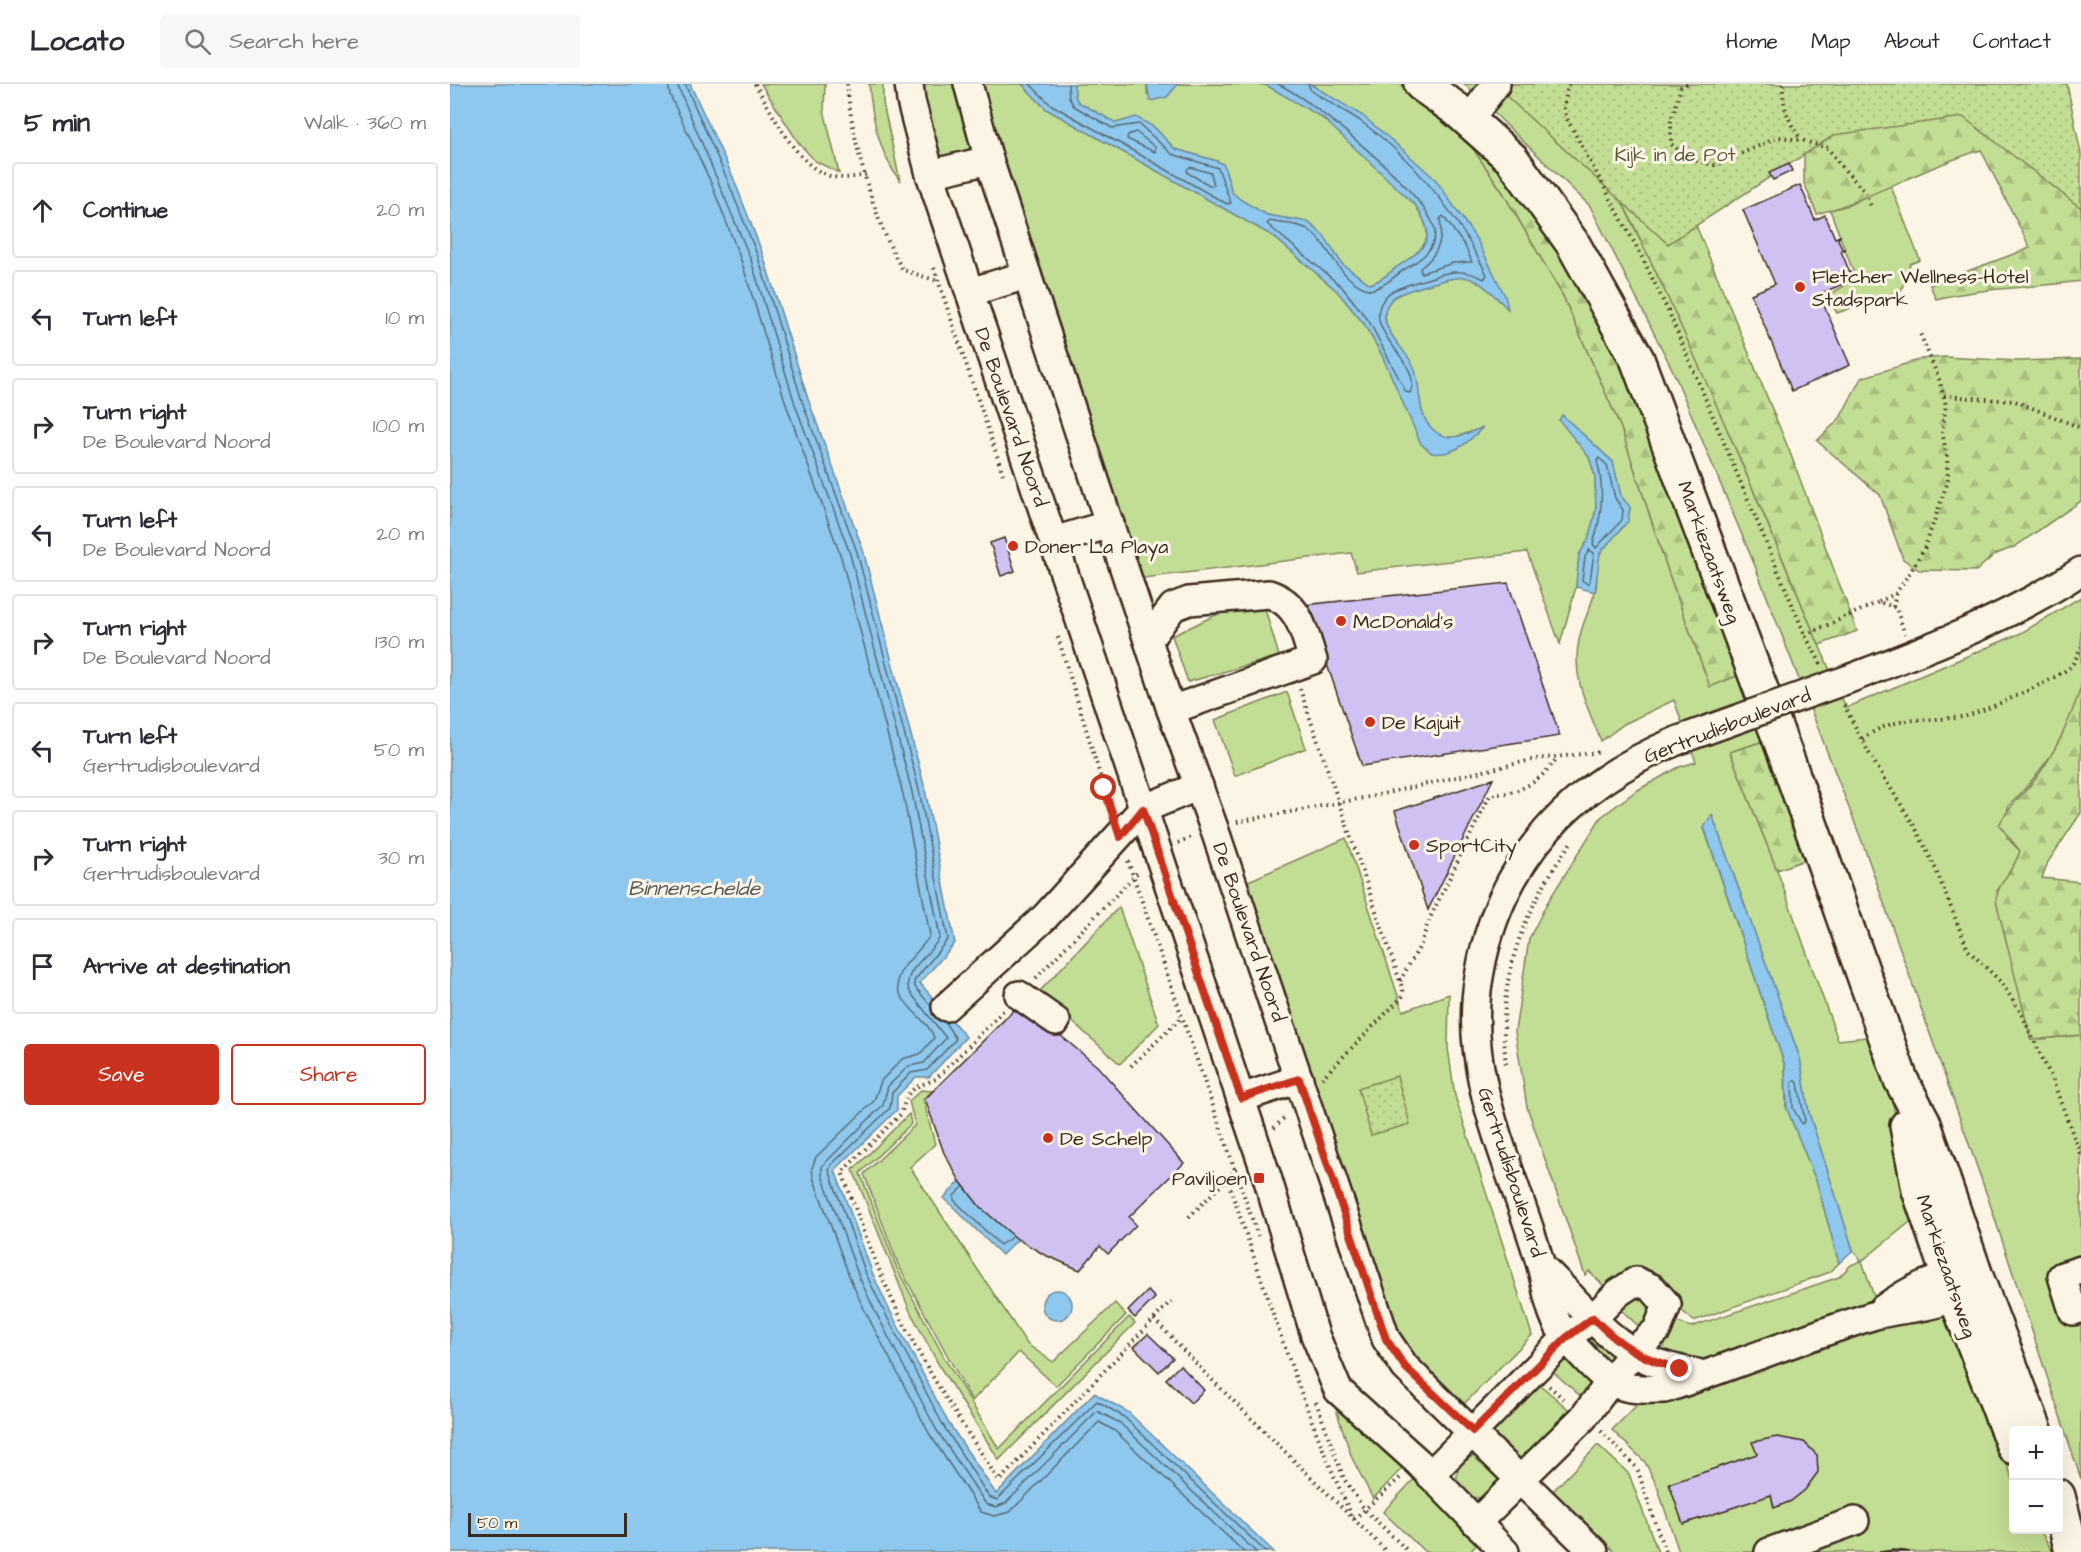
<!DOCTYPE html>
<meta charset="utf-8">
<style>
:root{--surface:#fff;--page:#f7f7f7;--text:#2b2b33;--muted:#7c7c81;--line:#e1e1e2;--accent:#c8321e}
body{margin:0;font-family:"Architects Daughter",sans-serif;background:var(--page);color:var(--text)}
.controls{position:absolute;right:18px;bottom:18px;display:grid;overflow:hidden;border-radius:6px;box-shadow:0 6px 24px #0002}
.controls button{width:54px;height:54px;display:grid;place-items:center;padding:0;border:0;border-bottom:2px solid var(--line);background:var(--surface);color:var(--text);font:30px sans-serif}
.scale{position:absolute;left:18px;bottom:15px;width:159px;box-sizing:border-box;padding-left:6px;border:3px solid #3b2a1e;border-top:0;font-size:16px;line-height:21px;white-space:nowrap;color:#3b2a1e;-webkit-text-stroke:4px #fcf5e5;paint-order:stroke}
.stop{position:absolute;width:18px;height:18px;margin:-14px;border:4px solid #c8321e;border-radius:50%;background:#fff}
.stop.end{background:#c8321e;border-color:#fff;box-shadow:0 2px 6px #0008}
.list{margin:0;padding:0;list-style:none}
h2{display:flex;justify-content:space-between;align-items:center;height:78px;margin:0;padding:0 24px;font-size:26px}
h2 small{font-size:20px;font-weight:400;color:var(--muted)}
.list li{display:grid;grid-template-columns:39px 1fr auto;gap:18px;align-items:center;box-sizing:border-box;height:96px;margin:0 12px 12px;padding:0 12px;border:2px solid var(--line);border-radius:6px}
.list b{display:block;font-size:22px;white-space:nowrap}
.list p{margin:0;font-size:20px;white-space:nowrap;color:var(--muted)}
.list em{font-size:20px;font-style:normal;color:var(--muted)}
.actions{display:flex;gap:12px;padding:18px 24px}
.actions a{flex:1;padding:14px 0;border:2px solid var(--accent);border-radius:6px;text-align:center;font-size:21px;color:var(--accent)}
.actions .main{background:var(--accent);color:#fff}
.icon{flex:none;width:33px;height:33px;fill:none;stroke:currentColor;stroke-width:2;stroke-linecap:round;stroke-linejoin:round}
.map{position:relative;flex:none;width:1631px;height:1468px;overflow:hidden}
header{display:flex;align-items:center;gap:36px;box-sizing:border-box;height:84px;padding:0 30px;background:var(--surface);border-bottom:2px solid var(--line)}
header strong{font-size:28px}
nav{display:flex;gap:33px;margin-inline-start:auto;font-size:21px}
.search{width:420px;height:54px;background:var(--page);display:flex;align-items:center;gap:15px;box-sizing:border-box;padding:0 21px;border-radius:6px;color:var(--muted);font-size:22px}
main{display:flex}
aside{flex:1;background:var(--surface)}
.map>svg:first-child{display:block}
.grass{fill:#c2dd94;stroke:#7e8459;stroke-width:1.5}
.forest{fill:url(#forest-firs);stroke:#7e8459;stroke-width:1.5}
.park{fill:url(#park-dots);stroke:#7e8459;stroke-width:1.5}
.water{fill:#8ec8ee;stroke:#6d899b;stroke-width:1.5}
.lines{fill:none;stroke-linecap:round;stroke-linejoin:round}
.shore{stroke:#5c6971;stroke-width:1.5}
.building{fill:#d0c1f2;stroke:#3b2a1e;stroke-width:1.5}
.minor-casing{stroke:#3b2a1e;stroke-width:32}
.major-casing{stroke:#3b2a1e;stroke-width:38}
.path{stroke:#3b2a1e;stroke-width:4;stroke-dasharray:1.5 4.5;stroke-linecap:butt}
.minor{stroke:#fcf5e5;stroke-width:27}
.major{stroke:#fcf5e5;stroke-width:33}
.minor-bridge-casing{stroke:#3b2a1e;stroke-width:32;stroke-linecap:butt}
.minor-bridge{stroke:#fcf5e5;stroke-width:27}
.route{stroke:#c8321e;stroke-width:8}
.poi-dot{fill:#c8321e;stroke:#fcf5e5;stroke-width:2}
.labels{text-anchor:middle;stroke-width:6;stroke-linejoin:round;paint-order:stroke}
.park-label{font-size:20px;fill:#5d573c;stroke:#fcf5e5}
.poi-label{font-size:20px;fill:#3b2a1e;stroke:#fcf5e5;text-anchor:start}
.street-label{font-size:20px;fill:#3b2a1e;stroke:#fcf5e5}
.water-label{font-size:21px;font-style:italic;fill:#54595c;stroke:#fcf5e5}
</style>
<header>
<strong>Locato</strong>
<div class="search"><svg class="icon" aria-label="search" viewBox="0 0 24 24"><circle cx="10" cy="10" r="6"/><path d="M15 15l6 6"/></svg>Search here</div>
<nav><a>Home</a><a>Map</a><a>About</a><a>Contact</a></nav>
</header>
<main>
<aside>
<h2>5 min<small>Walk · 360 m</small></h2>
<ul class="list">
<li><svg class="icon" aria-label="ahead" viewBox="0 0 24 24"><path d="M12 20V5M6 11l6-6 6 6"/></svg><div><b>Continue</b></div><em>20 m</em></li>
<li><svg class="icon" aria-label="left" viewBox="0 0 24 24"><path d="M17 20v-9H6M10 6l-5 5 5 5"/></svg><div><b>Turn left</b></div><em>10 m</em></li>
<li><svg class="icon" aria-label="right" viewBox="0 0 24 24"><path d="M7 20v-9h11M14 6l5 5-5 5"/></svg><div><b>Turn right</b><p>De Boulevard Noord</p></div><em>100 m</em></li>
<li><svg class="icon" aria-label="left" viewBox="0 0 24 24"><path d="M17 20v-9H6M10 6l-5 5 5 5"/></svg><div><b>Turn left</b><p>De Boulevard Noord</p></div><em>20 m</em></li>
<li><svg class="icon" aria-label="right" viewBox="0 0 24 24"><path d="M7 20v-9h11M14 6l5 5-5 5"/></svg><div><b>Turn right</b><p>De Boulevard Noord</p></div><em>130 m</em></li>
<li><svg class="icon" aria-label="left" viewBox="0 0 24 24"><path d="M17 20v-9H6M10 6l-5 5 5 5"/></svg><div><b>Turn left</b><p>Gertrudisboulevard</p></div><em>50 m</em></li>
<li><svg class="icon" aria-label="right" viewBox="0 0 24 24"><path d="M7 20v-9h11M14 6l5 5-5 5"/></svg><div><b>Turn right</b><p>Gertrudisboulevard</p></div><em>30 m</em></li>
<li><svg class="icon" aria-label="arrive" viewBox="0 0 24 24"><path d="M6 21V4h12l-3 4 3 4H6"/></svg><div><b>Arrive at destination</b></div></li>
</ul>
<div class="actions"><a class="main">Save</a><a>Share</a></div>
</aside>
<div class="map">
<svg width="1631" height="1468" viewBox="0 0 1631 1468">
<defs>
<pattern id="forest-firs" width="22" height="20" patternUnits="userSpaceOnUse" patternTransform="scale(1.5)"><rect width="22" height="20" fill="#c2dd94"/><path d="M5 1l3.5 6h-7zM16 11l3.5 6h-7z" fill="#a8be7f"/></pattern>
<pattern id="park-dots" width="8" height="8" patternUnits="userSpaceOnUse" patternTransform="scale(1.5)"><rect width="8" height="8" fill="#c2dd94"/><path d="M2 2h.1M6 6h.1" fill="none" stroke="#a8be7f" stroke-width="1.8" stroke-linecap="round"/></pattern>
</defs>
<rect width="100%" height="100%" fill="#fcf5e5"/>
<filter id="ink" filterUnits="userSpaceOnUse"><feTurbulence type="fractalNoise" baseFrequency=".0167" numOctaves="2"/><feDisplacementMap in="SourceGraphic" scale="12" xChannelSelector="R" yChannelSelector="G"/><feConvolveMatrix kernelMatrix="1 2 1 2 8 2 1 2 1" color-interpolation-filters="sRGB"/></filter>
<g filter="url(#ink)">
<g class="grass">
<polygon points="311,0 375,0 374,26 389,89 365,77 348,58"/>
<path d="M419 0H433V19L450 97C429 69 422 34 419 0Z"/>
<polygon points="468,0 506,0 523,64 481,76"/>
<path d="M530 0H572L596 25 823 152 887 207 914 240 931 269 982 369 1032 344C1017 348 1000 360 985 348 964 331 973 301 962 280 954 264 929 245 936 224 937 221 941 215 944 213 953 207 1007 191 1018 193 1033 198 1046 213 1057 224 1054 207 1045 193 1038 178 996 95 938 47 860 0H949L1013 50 1052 107 1113 212 1171 344 1219 490 1260 602 1289 591 1314 657 1280 668 1327 786 1388 956 1426 952 1470 1130 1412 1177 1425 1215 1260 1274 1240 1276 1214 1272 1215 1249 1227 1238 1241 1243 1389 1193 1401 1181 1411 1177 1403 1166 1359 1029 1350 974 1262 731 1254 744 1335 982 1336 1022 1367 1099 1389 1179 1380 1188 1244 1237 1230 1225 1224 1211 1160 1208 1139 1187 1135 1191 1077 1023 1065 947 1079 855 1097 819 1151 733 1186 707 1229 683 1246 678 1224 616 1174 640 1151 657C1138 624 1121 593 1129 556 1132 538 1142 522 1146 504 1148 493 1145 483 1149 472 1157 451 1176 452 1180 424L1171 413 1163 378 1112 331 1139 373 1145 392 1146 426 1138 456 1129 471 1126 503 1110 560 1077 468 907 488 901 469 693 494Z"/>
<path d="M624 0H697V10L717 13 728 0C748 0 800 0 815 1 864 15 928 86 966 121 988 154 977 163 947 183 938 190 931 197 920 200L892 180 874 152 858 138 817 131 791 116 782 109 774 81 767 77 725 65 704 43 674 37 666 39 628 18 625 12Z"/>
<path d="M1014 0H1115L1243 265 1396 624 1571 549 1631 513C1631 542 1631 572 1631 601 1626 645 1587 693 1558 723L1557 754 1570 767 1565 782 1547 807 1581 956 1631 951V1395L1538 1114 1413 760 1305 482 1223 287 1140 122Z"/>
<polygon points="1440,100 1470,176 1460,180 1451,207 1387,229 1377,212 1406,195 1380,126 1399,121"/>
<polygon points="812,515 829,572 738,598 722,552 782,523"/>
<polygon points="837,608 856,664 785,692 765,636"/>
<polygon points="896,754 953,927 999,910 998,964 1005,1012 1082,1251 1011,1323 952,1265 794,799"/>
<polygon points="669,823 709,940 670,980 589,908"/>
<polygon points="471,1006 483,1007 473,1015 485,1060 460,1083 577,1260 603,1278 665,1219 676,1231 606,1302 569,1268 522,1317 448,1180 414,1090 465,1041 459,1017"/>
<polygon points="459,1030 461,1040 410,1089 447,1184 495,1275 549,1365 679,1233 685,1239 549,1376 490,1283 460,1227 403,1086"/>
<polygon points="1179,1210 1203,1216 1196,1249 1167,1222"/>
<polygon points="1492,1232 1504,1245 1509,1255 1563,1396 1564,1446 1590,1446 1603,1468 1229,1468 1207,1402 1195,1378 1162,1346 1195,1313 1426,1241"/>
<polygon points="1150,1254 1165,1271 1160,1288 1129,1261 1138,1255"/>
<polygon points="1114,1272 1151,1302 1136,1317 1101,1286"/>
<polygon points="871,1280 956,1380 923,1415 902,1374"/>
<polygon points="1088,1299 1124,1330 1076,1380 1042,1347"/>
<polygon points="1148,1361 1179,1390 1208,1468 1165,1468 1101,1409"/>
<path d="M1026 1371 1051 1393 1038 1413C1005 1421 994 1381 1026 1371Z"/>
<polygon points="967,1392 1032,1455 1020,1468 975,1468 933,1428"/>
</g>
<g class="forest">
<path d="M1534 0 1631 114V197C1582 204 1534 203 1486 215L1480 201 1580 164 1531 66C1474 83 1424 114 1367 130L1354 99V40Z"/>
<path d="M1129 31 1209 52 1339 366 1407 547 1369 561C1294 382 1218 204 1129 31Z"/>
<polygon points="1013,50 1084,119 1156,237 1289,591 1260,603 1219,490 1171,344 1113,212 1052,107"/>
<polygon points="1494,273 1568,277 1631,275 1631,417 1566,462 1544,471 1526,487 1469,486 1453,475 1430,411 1367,357 1390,334 1411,294 1471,275"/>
<path d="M1631 603V729L1598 778 1592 794 1631 798V951L1581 956 1546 817C1547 799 1565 785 1570 767L1549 741C1559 720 1576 709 1589 690 1608 664 1621 633 1631 603Z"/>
<polygon points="1314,657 1360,774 1327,786 1280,668"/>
</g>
<g class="park">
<polygon points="1043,0 1617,0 1631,70 1631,124 1513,33 1384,51 1218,160"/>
<polygon points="947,992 960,1040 921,1051 908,1004"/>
</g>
<g class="water">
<polygon points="0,0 240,0 283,93 313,171 358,315 413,466 475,705 505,859 470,899 516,953 479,993 466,993 447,1012 447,1026 385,1086 422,1188 437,1221 498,1338 546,1410 644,1309 678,1328 824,1468 0,1468"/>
<path d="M572 0H624L625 12 628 18 666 39 686 33 704 43 725 65 767 77 774 81 782 108 791 116 817 131 858 138 874 152 892 180 920 200C931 197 938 190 947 183 977 163 988 154 965 121L873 34 814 0H860L913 32 952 65 986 96 1027 156 1055 212 1058 225C1046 214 1034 198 1018 194 1008 190 954 207 944 213 941 215 937 221 936 224 929 245 954 264 963 281 973 301 964 333 986 348 1001 359 1019 349 1033 343 1019 358 1004 372 982 369L971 360 931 269 914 240 887 207 823 152 596 25Z"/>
<polygon points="697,0 728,0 717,13 700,17"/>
<polygon points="1112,331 1163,378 1171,412 1180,423 1178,437 1150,469 1145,508 1126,503 1129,471 1138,456 1146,426 1145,392 1139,373 1109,336"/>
<polygon points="1262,731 1350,974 1359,1029 1403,1166 1389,1179 1367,1099 1337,1025 1335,982 1254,743"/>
<polygon points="518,1089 574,1149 552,1171 494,1114"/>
<circle cx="607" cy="1221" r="15"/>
</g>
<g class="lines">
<g class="shore">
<path d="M218 0 220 11 262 101 292 179 337 323 391 473 453 710 480 851C473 864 459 874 451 887 435 915 478 932 484 954L470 970 452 975 431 997 424 1017 366 1073 362 1084 363 1093 401 1197 417 1231 479 1349 531 1428 544 1432 560 1428 649 1338 665 1347 794 1468"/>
<path d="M227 0 301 176 345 320 400 470 462 708 490 853C482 870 449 888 460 908L496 954 474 979 459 982 438 1002 433 1021 372 1082V1091L409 1193 425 1227 486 1345 536 1420 546 1423 556 1419 647 1327 670 1339 806 1468"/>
<polyline points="235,0 277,95 308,173 352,317 407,468 469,706 498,855 464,897 465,903 481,922"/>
<polyline points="580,0 600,20 777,120 781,119 768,84 722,70 689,40 662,44 624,22 619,14 618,0"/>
<path d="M828 0C861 15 984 114 985 148 985 167 969 176 955 185 943 193 934 203 920 206 885 195 881 159 857 145 847 139 831 140 820 137L817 140 892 203 919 237 956 308 960 309C976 277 903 245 938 210 945 203 975 196 986 192 1005 186 1016 186 1034 195L1037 191C1007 129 965 76 909 36 893 26 877 17 861 7L858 0"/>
<polygon points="686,48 705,63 705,68 677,55 678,51"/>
<polygon points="740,83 761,89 764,101 761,102 738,89 737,85"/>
<path d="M993 132 1015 162 1022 178 1003 179 971 189 970 184C988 171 993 157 990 135Z"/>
<path d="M1149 374 1157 381 1165 414 1173 426 1172 436 1146 464 1143 460C1152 432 1155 405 1147 377Z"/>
<polygon points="1139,466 1144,469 1140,497 1137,500 1132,496 1135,473"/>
<polyline points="494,937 506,955 477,986 461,989 442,1009 440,1024 381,1081 379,1086 416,1190 432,1223 493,1341 539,1413 547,1416 647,1317 674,1333 816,1468"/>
<polygon points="1345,996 1348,999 1355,1037 1352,1040 1343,1024 1342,999"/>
<polyline points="513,1103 504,1112 504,1116 550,1161 562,1153"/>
</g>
</g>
<g class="building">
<polygon points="1339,80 1342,87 1323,96 1319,89"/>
<polygon points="1350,101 1365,136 1375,131 1385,154 1390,152 1388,155 1392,165 1396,165 1391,167 1403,196 1369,210 1400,281 1342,307 1301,210 1325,200 1293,126"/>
<polygon points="554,454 565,487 551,492 540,459"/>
<polygon points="1058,499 1110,652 912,682 870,560 854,521"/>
<polygon points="1043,695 978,826 945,727"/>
<polygon points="567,923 610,951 647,982 734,1079 679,1133 686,1141 658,1170 650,1162 630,1186 595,1171 567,1155 530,1123 510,1097 494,1069 475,1015"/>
<polygon points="698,1207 705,1214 685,1234 678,1227"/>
<polygon points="698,1250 723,1274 709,1288 684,1263"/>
<polygon points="730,1281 754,1306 741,1319 716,1295"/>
<polygon points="1327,1353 1354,1358 1367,1371 1368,1388 1355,1406 1341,1417 1324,1424 1321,1411 1233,1440 1219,1400 1307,1370 1302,1358"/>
<polygon points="1443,1466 1455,1467 1460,1468 1429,1468"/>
</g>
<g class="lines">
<g class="minor-casing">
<g id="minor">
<polyline points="459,0 461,17 480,90 817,1093 865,1251 888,1306 968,1378 1055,1468"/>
<polyline points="518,0 539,76 721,626 764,744 936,1255 955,1283 1144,1468"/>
<polyline points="1019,36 1046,0"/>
<polyline points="480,90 539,76"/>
<polyline points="520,208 577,191"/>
<polyline points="604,457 660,440"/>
<path d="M698 556 723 523 739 517 819 510C850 520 854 548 863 576L721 626"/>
<path d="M1396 596C1477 565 1558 535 1631 487"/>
<path d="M1229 656C1123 699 1048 776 1029 893 1011 993 1065 1088 1091 1182 1098 1207 1099 1233 1117 1254 1126 1265 1150 1292 1162 1298 1178 1307 1199 1305 1215 1305 1284 1281 1353 1254 1422 1232 1458 1221 1490 1228 1520 1201"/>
<polyline points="569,911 606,937"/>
<polyline points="496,923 595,833 693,725 749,702"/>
<polyline points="791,1014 849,995"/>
<path d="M1092 1183C1124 1213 1159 1261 1201 1277 1218 1284 1237 1287 1255 1291"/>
<polyline points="1631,1186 1612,1192 1623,1227 1631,1224"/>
<path d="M1433 1225C1458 1207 1486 1190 1518 1194"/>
<polyline points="980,1391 1116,1254 1143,1234 1168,1209 1186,1197 1202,1204 1217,1221 1207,1246 1183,1268 1133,1334 1026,1439"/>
<polyline points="1319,1468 1405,1437"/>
</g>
</g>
<g class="major-casing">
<g id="major">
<polyline points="971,0 1006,25 1062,75 1123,160 1187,275 1339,680 1451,996 1473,1037 1527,1195 1585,1346"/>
<polyline points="1457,1042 1469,1106 1506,1214 1564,1363"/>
<polyline points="1608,1412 1622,1468"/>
</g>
</g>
<g class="path">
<path d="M305 0C323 29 348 87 384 93 395 95 406 93 416 91"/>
<path d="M397 0C401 53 425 141 453 186L488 197"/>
<polyline points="1118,0 1114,24 1117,35 1190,169 1220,231 1356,553 1371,580"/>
<polyline points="1237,0 1231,3 1221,37 1221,60 1238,75 1265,81 1329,53 1351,56 1378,64 1390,81 1415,108 1421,122"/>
<path d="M1333 0C1332 21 1338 38 1351 55"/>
<polyline points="484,184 553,390"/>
<polyline points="1494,312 1565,317 1631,344"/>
<polyline points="1429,518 1446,509 1461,487 1475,463 1498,397 1497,373 1492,347 1496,321 1489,295 1469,247"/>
<polyline points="1443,523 1446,509"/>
<polyline points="1355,551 1429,518 1446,524 1455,550"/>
<polyline points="608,553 661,727"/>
<polyline points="850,605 953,906 952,913 872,994"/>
<polyline points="1394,621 1421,673 1465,743 1484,781 1518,866 1551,898 1570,927 1603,997 1631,1072"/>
<path d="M1412 655C1447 630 1473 638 1512 633 1527 631 1611 593 1620 583 1625 578 1628 569 1631 563"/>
<polyline points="787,738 924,712 1086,675 1151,668"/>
<polyline points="728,759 743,752"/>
<polyline points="678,777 808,1152"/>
<polyline points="586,894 689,787"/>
<path d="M950 897 971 860 979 836 1040 711C1071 709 1089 699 1107 674"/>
<path d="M553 927 486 995 466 1003 457 1011 451 1030 392 1088C411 1140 429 1191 454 1240 481 1295 516 1345 549 1397L704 1235 755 1289 937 1468"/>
<path d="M1056 980C1046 893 1073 827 1122 757"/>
<polyline points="681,982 732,933"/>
<polyline points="824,1044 836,1032"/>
<path d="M786 1084 777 1095C817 1208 851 1323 902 1432"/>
<polyline points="739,1133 777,1095"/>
<polyline points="704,1235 721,1217"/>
<polyline points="1099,1302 1116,1317"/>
<polyline points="866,1318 894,1395 915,1426 959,1468"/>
<polyline points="1151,1347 1187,1384 1215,1468"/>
<polyline points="904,1435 950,1394"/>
</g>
<use href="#minor" class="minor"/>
<use href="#major" class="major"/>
<g class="minor-bridge-casing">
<polyline id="minor-bridge" points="1229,656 1396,596"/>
</g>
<use href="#minor-bridge" class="minor-bridge"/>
</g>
</g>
<g class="lines" filter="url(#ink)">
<path class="route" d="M654 704 670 753 693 725 791 1014 849 995 936 1255 955 1283 1023 1347 1116 1254 1143 1234C1169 1261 1194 1276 1230 1285"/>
</g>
<g class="poi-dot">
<circle cx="1350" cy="203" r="6"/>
<circle cx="563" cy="462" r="6"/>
<circle cx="891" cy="537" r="6"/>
<circle cx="920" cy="638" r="6"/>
<circle cx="964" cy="761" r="6"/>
<circle cx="598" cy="1054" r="6"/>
<rect x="803" y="1088" width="12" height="12" rx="3"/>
</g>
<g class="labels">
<g class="park-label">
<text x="1225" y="77">Kijk in de Pot</text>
</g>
<g class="poi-label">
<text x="1362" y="199">Fletcher Wellness-Hotel<tspan x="1362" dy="23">Stadspark</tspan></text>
<text x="575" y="469">Doner La Playa</text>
<text x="903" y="544">McDonald's</text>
<text x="932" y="645">De Kajuit</text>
<text x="976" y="768">SportCity</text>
<text x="610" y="1061">De Schelp</text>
<text x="797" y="1101" text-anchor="end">Paviljoen</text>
</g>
<g class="street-label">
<text transform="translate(562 333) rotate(71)" y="7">De Boulevard Noord</text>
<text transform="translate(1260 468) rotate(70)" y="7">Markiezaatsweg</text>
<text transform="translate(1277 641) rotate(-21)" y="7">Gertrudisboulevard</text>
<text transform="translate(800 848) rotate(71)" y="7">De Boulevard Noord</text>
<text transform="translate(1062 1088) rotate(72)" y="7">Gertrudisboulevard</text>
<text transform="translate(1497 1182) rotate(71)" y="7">Markiezaatsweg</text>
</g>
<g class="water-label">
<text x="244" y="811">Binnenschelde</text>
</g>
</g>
</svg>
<div class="controls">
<button>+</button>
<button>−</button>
</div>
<div class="scale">50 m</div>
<div class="stop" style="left:654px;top:704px"></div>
<div class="stop end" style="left:1230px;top:1285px"></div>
</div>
</main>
